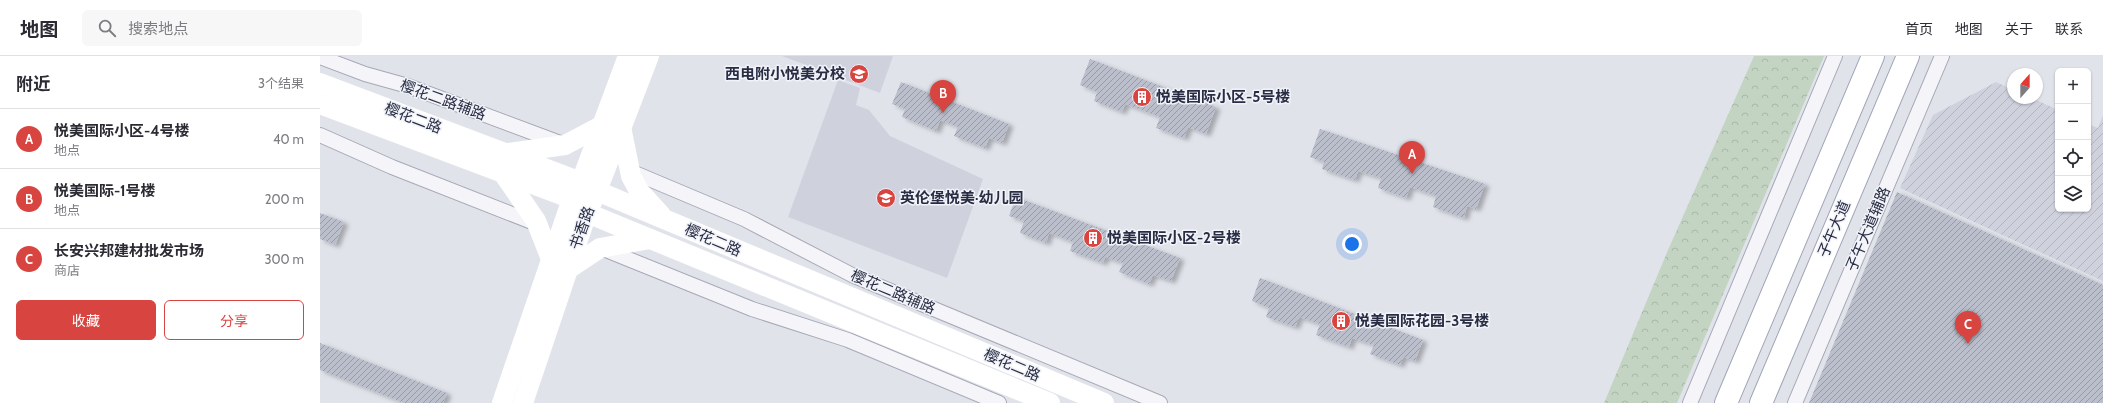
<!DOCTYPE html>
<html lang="zh">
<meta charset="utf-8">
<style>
:root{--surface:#fff;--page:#f7f7f7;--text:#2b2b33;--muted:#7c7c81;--line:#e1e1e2;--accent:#d8443f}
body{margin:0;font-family:Cabin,"Noto Sans SC",sans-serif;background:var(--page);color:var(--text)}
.controls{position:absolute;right:12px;top:12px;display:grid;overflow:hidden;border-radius:6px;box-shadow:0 1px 3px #0004}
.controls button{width:36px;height:36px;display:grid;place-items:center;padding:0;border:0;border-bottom:1px solid var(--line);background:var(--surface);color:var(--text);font:20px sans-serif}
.compass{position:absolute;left:1687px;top:12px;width:36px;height:36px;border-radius:50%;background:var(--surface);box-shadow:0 1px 3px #0004;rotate:21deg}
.you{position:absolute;left:1032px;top:188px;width:14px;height:14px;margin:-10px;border:3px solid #fff;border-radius:50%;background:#1a73e8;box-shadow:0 0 0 6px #1a73e833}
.badge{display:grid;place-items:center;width:26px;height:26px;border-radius:50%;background:var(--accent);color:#fff;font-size:13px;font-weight:700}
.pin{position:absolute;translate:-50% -33px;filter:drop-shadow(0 1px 2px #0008)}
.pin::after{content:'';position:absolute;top:21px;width:14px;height:12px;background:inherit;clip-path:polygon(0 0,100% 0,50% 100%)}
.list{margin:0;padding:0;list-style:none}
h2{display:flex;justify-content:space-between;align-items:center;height:52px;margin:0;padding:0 16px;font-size:17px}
h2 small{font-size:13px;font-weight:400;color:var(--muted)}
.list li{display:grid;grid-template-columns:26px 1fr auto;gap:12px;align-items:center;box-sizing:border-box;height:60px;padding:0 16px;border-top:1px solid var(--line)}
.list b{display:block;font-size:15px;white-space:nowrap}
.list p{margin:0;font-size:13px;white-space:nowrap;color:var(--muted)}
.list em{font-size:13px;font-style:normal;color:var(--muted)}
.actions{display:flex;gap:8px;padding:12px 16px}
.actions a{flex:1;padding:9px 0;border:1px solid var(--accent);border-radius:6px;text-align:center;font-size:14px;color:var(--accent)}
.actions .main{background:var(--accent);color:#fff}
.icon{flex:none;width:22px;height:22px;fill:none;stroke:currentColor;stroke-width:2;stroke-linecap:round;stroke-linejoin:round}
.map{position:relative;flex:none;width:1783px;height:347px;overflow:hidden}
header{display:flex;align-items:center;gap:24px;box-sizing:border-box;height:56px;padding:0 20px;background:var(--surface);border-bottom:1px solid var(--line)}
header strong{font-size:19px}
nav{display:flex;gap:22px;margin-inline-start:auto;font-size:14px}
.search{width:280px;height:36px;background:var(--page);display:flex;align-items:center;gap:10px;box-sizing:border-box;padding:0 14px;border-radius:6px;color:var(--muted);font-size:15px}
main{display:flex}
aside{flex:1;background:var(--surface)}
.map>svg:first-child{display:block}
.built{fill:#cfd2dd}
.industrial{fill:url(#industrial-furrows)}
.forest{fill:url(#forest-crowns)}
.building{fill:url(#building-hatch);filter:url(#shadow)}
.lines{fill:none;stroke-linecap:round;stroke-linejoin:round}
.street-casing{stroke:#a6a9b6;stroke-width:16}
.primary-casing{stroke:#a0a5b8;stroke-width:24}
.street{stroke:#f5f5f9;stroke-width:14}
.secondary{stroke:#fff;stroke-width:20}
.primary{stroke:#fff;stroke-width:22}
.labels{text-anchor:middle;stroke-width:3;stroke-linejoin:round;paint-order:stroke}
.poi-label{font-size:15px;font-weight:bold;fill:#282d44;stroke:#f1f3f8;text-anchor:start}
.street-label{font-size:15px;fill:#282d44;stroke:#f1f3f8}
</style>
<header>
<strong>地图</strong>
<div class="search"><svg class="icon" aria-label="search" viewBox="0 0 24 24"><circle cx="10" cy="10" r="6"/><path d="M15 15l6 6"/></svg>搜索地点</div>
<nav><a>首页</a><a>地图</a><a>关于</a><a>联系</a></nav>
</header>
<main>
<aside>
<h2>附近<small>3个结果</small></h2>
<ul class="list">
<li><span class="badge">A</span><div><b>悦美国际小区-4号楼</b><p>地点</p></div><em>40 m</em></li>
<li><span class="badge">B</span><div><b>悦美国际-1号楼</b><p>地点</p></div><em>200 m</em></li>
<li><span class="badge">C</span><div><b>长安兴邦建材批发市场</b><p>商店</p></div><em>300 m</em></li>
</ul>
<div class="actions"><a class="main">收藏</a><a>分享</a></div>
</aside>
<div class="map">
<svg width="1783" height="347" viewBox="0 0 1783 347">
<defs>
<pattern id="industrial-furrows" width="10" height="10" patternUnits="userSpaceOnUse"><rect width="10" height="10" fill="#cfd2dd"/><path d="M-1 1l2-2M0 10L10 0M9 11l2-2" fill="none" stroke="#b2b5bf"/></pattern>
<pattern id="forest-crowns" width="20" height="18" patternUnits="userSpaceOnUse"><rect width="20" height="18" fill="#c3d5c2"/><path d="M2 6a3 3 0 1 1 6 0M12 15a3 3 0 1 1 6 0" fill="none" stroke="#a8b7a8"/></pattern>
<pattern id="building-hatch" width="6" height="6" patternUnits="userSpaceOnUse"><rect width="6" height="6" fill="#bbbecb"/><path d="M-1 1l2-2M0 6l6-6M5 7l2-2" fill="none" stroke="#989ba6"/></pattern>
<filter id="shadow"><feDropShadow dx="4.5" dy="2.5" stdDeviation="2" flood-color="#0004"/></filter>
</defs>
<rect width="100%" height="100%" fill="#e1e3eb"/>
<g class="built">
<polygon points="462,0 573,0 560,37"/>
<polygon points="518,24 540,32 536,49 549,54 570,80 663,123 627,222 468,161"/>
</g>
<polygon class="industrial" points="1676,26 1693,34 1693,42 1712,42 1738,54 1738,153 1768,153 1768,68 1778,72 1783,59 1783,225 1580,132 1613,59"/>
<polygon class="forest" points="1434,0 1504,0 1357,347 1284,347 1348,194"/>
<g class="building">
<polygon points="770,3 896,51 886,78 868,71 864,82 836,72 840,61 805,48 802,56 774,45 777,36 760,29"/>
<polygon points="581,26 689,68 682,87 669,82 665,92 634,80 638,71 620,64 616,75 582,61 585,53 572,48"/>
<polygon points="1000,73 1165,128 1156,153 1147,150 1144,162 1113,151 1116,140 1090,131 1086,142 1058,132 1061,122 1038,115 1035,124 1002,113 1004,106 990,101"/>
<polygon points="1577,136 1783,229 1783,347 1489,347"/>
<polygon points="696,141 860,202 851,225 833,219 829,228 799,216 803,207 785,201 783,207 750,195 753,186 729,177 726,187 700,177 704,165 689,160"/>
<polygon points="0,157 24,166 15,189 0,183"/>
<polygon points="940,222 1103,284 1095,305 1083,301 1080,309 1050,298 1054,289 1032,282 1029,291 996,279 1000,268 979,261 975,271 946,261 949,252 932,245"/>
<polygon points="0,287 127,337 123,347 84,347 0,314"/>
</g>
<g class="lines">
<g class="street-casing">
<g id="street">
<polyline points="0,1 45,18 88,30 243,88"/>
<polyline points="0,79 72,111 217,168"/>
<polyline points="310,115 424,163 532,219 840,347"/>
<polyline points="281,192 432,253 528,284 679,347"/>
<polyline points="1370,347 1515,0"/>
<polyline points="1475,347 1622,0"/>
</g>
</g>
<g class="primary-casing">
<g id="primary">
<polyline points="1406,347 1553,0"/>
<polyline points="1441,347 1588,0"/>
</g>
</g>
<use href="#street" class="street"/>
<g class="secondary">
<polyline points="0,27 261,126 277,135 784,347"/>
<polyline points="0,48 252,143 267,157 730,347"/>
<polyline points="301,71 311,120 319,135 341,159"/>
<polyline points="188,97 245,89 281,70"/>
<polyline points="183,117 216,165 231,203"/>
<polyline points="247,214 280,192 330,183"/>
<polyline points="182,347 252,143 261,126 308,0"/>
<polyline points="203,347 267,157 277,135 329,0"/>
</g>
<use href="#primary" class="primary"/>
</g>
<defs>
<g id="school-disc" transform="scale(1)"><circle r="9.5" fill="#d8443f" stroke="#f1f3f8"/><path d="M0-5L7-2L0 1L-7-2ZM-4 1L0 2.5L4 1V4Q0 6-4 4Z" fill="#fff"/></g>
<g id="building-disc" transform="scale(1)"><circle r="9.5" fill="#d8443f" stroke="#f1f3f8"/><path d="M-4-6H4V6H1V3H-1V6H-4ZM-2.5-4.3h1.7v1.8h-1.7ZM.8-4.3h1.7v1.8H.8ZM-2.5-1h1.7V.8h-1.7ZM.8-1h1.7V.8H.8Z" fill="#fff"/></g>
</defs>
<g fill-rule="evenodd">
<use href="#school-disc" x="539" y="18"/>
<use href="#building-disc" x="822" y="41"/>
<use href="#school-disc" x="566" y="142"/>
<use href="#building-disc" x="773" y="182"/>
<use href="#building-disc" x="1021" y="265"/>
</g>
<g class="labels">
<g class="poi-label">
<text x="525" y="23" text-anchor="end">西电附小悦美分校</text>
<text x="836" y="46">悦美国际小区-5号楼</text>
<text x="580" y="147">英伦堡悦美·幼儿园</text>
<text x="787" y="187">悦美国际小区-2号楼</text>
<text x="1035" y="270">悦美国际花园-3号楼</text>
</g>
<g class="street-label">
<text transform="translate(123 44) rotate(20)" y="5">樱花二路辅路</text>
<text transform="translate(93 62) rotate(21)" y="5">樱花二路</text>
<text transform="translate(262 172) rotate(-70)" y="5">书香路</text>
<text transform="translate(1514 173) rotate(-67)" y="5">子午大道</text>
<text transform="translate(1548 173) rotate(-67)" y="5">子午大道辅路</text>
<text transform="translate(393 184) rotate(23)" y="5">樱花二路</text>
<text transform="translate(573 236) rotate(23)" y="5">樱花二路辅路</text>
<text transform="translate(692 309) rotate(23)" y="5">樱花二路</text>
</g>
</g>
</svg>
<div class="controls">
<button>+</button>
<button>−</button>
<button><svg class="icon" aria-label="locate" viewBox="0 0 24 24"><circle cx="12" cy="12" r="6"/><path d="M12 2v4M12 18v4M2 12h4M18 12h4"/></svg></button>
<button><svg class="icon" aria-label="layers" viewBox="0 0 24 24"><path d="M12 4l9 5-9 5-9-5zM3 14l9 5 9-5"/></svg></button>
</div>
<svg class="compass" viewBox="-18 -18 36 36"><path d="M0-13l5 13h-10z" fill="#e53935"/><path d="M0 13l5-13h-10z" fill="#7c7c81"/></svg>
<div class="you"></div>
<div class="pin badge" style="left:1092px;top:118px">A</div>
<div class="pin badge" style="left:623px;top:57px">B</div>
<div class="pin badge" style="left:1648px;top:288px">C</div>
</div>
</main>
